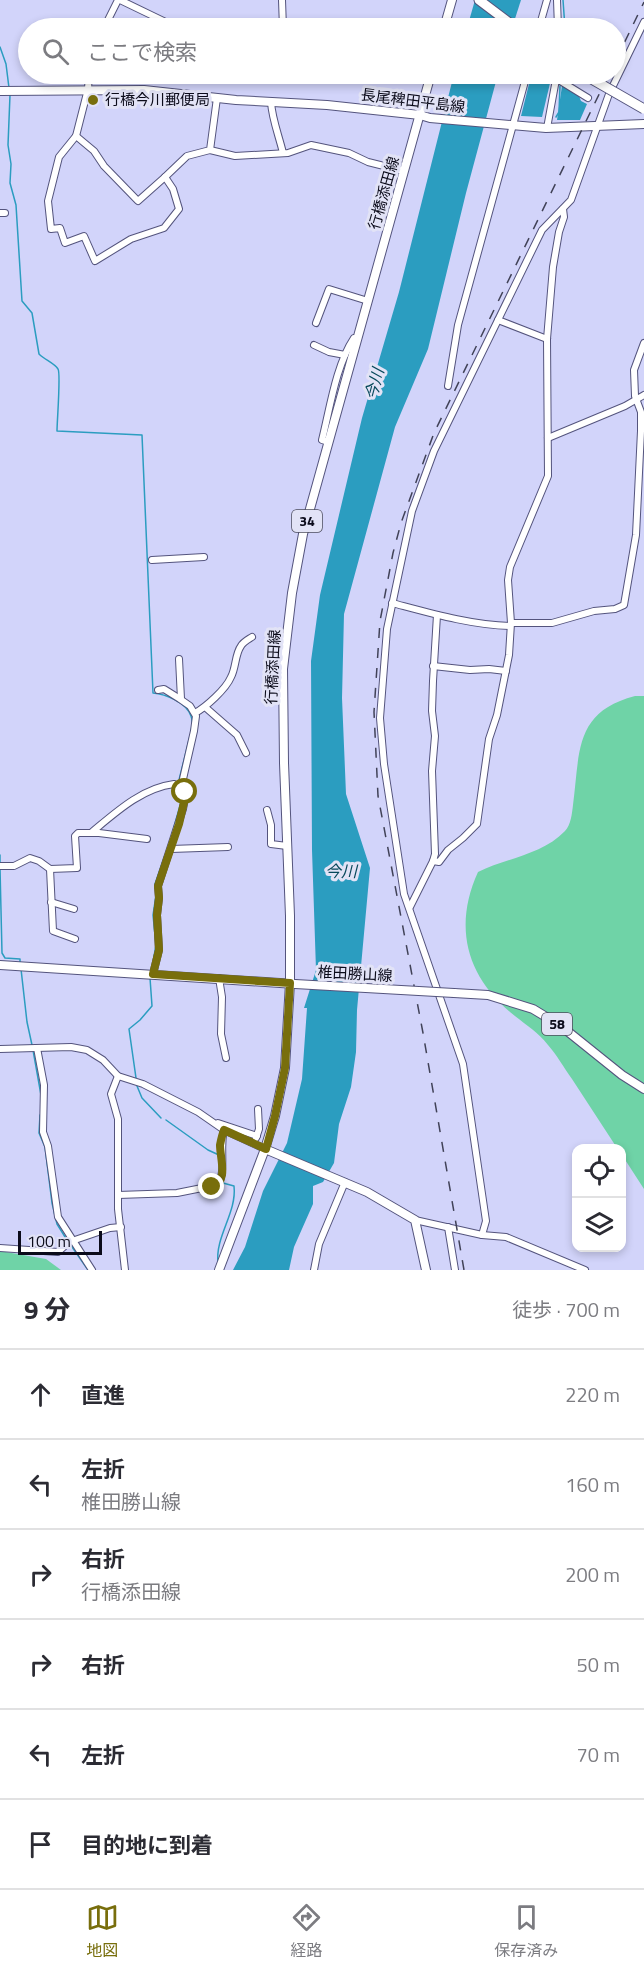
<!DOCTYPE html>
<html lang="ja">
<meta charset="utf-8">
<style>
:root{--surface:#fff;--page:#f2f2f3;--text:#2b2b33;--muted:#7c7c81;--line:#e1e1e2;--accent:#786e0c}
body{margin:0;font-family:"Titillium Web","Noto Sans JP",sans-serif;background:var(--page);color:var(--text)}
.controls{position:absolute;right:18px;bottom:18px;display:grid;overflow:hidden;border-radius:12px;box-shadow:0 3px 9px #0003}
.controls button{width:54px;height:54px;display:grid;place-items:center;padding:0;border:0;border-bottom:2px solid var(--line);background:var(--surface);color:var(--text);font:30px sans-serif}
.scale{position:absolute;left:18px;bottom:15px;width:84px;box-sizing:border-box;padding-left:6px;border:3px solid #0b0b1a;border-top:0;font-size:16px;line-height:21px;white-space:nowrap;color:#0b0b1a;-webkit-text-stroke:4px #e2e3f6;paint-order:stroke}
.stop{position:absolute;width:18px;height:18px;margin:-14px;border:4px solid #786e0c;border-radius:50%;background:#fff}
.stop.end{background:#786e0c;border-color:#fff;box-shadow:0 2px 6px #0008}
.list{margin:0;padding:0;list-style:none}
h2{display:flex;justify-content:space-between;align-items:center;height:78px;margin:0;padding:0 24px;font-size:26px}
h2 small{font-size:20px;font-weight:400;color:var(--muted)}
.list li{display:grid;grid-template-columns:39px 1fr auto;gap:18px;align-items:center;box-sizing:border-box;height:90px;padding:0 24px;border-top:2px solid var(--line)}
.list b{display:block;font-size:22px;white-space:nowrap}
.list p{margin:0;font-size:20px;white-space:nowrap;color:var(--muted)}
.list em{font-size:20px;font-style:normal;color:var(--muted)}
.icon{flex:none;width:33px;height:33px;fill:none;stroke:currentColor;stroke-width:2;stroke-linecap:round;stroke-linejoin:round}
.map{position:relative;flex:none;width:644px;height:1270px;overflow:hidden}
.search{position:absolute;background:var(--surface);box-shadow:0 3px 9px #0003;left:18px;right:18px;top:18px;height:66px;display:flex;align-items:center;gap:15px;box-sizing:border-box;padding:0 21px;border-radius:33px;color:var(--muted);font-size:22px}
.sheet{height:618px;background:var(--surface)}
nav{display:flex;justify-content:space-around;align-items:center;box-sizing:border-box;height:84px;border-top:2px solid var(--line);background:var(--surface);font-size:16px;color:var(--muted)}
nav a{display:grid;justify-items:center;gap:3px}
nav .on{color:var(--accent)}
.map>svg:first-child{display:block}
.green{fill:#6fd3a7}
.water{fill:#2b9dc0}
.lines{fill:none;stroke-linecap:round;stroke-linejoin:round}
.stream{stroke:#2b9dc0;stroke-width:1.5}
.minor-casing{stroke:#54547d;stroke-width:8}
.major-casing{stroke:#54547d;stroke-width:10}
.highway-casing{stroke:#54547d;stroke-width:11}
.minor{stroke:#fff;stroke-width:6}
.major{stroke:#fff;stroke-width:8}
.highway{stroke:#fff;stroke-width:9}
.rail{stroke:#414257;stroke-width:1.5;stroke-dasharray:10 10;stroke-linecap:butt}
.major-bridge-casing{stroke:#54547d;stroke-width:10;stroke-linecap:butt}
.highway-bridge-casing{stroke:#54547d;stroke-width:11;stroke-linecap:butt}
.major-bridge{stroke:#fff;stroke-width:8}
.highway-bridge{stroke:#fff;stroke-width:9}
.route{stroke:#786e0c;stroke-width:8}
.poi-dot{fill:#786e0c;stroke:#e2e3f6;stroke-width:2}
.labels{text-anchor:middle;stroke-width:6;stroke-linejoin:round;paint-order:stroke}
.shield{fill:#e2e3f6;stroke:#4c4c5c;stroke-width:1.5}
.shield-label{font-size:14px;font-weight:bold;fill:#0b0b1a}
.poi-label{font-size:15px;fill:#0b0b1a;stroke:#e2e3f6;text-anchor:start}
.street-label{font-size:15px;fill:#0b0b1a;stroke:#e2e3f6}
.water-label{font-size:16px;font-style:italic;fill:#07485b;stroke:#e2e3f6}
</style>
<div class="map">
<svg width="644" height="1270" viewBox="0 0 644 1270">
<rect width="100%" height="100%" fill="#d2d4fa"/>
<g class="green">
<path d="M635 696H644V1189L622 1155V1148H617C602 1125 587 1102 572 1079 564 1068 557 1055 548 1045 537 1031 523 1023 510 1012 465 974 454 925 478 872 506 858 542 855 565 831 571 825 572 813 573 805 580 752 574 712 635 696Z"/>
<polygon points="0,1251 46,1259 61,1270 0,1270"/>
</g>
<g class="water">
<polygon points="475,0 521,0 512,28 467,28"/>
<polygon points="454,74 498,74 466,193 428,349 395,427 344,614 342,698 346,794 370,868 357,1010 356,1052 351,1087 339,1124 334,1163 323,1182 313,1186 313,1204 294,1247 289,1270 233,1270 245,1247 263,1191 287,1143 302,1079 307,1008 304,1008 316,970 312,850 311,661 320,595 362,418 399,292"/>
<polygon points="536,74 551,79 542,117 521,116 531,76"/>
<polygon points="562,86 579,96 581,101 587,104 580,120 557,120"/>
</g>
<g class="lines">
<g class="stream">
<polyline points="563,0 565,28"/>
<polyline points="0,47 6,64 9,88"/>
<polyline points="561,77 562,74"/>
<path d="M10 95 8 145 11 164 10 183 16 205 22 301 32 313 39 354C45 360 54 363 58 369 61 373 57 421 57 431L142 435 153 693C165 694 186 702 191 716 193 721 192 727 191 731"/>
<polyline points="556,117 559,112 560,86"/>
<polyline points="172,834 181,802 179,780 190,736"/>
<polyline points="0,855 0,863"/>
<polyline points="0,868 2,953 5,958 20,959 20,962"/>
<polyline points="155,888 155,884 165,855"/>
<polyline points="152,968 156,945 153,915 156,895"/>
<polyline points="21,969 27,1022 32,1045"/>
<polyline points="33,1050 41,1095"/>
<polyline points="136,1078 129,1029 140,1020 152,1006 150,978"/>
<polyline points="137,1086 142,1098 161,1118"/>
<polyline points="40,1115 39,1133 45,1147 52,1203 57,1224 67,1240"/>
<polyline points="166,1120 208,1150 219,1155"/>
<polyline points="70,1244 88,1270"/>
<path d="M218 1263C215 1236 237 1213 234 1186L223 1183"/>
</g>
<g class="minor-casing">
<g id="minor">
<polyline points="120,0 178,28"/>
<polyline points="282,0 283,28"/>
<polyline points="557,0 558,28"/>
<polyline points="104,28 118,0"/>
<polyline points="539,28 547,0"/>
<polyline points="89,74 88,89 76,136 59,157 48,201 51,229 60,228 65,243 84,236 95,261 131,239 164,228 179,209 173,189 165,177 187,156 210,150 217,98"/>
<polyline points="321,74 395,77 428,74"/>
<polyline points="549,74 588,98"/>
<path d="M271 102C272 119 279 136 283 153"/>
<polyline points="547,128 557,74"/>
<polyline points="76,136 94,151 104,166 138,201 165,177"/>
<polyline points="210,150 235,156 288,153 311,145 349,153 368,162 404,171"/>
<polyline points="0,213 5,213"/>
<polyline points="498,320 547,339"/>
<polyline points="316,323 329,289 368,301"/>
<polyline points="314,345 329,352 345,355"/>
<polyline points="448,386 458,325 527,74"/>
<polyline points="548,438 625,406 644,395"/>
<path d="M329 442 322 440C330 408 336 365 354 338L357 339"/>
<polyline points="152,560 204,557"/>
<path d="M392 603C430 613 471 625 510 626"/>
<polyline points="511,623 552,623 594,611 615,609 624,605 636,535 641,431 641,412 635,396 634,370 644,343"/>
<polyline points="179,659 181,699"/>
<polyline points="433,666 470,670 489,669 506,671"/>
<polyline points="205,707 237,735 246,753"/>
<path d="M195 713C206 707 226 689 231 677 236 668 235 654 241 646 243 642 249 639 252 637"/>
<polyline points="267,810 271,825 271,844 287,846"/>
<path d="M92 832C116 812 142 788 174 784"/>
<polyline points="171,849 228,847"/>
<polyline points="433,861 439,862 448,850 463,838 477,824 489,739 497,715 509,655 511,623 508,580 510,567 548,476 547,339 553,267 559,232 564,217 563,209"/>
<polyline points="0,866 14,866 30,858 39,861 50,869 77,868 75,836 78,833 99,833 147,839"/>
<polyline points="50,869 53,931 75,939"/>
<polyline points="51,902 74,909"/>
<polyline points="410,907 433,861 435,854 432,771 435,736 432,711 433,681 437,615"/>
<polyline points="153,974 159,950 157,915 159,898 158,886 183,809 185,798 183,779 194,731 196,716 190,706 180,699 164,689 158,690"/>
<polyline points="219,978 222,997 221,1034 226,1058"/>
<polyline points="37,1048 44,1085 43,1132 48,1146 58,1217 92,1270"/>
<polyline points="0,1049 71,1047 87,1050 103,1060 118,1076 143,1084 198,1112 224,1130 265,1149"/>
<polyline points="118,1076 111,1094 118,1119 118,1209 125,1270"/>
<polyline points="218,1123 257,1136"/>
<polyline points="256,1138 259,1129 258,1109"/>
<path d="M118 1195 177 1193 217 1185C227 1174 219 1147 224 1130"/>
<polyline points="415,1220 482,1235 506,1237 585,1270"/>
<polyline points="448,1227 455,1270"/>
<polyline points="482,1235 486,1221 463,1064 404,894 384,764 380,718 387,629 412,511 434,451 542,230 571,200 609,94 644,22"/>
<polyline points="0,1248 58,1252 69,1242 110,1228 121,1227"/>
<polyline points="314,1270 319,1244 345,1182"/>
</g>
</g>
<g class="major-casing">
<g id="major">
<polyline points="444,28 452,0"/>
<polyline points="0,91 144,90 236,100 327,105 420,115 430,118 546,128 644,124"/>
<polyline points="0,965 295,984"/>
<polyline points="454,993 488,995 533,1009 561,1026 622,1075 644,1089"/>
<polyline points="265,1149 367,1192 415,1220 426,1270"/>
<polyline points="219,1270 265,1149 275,1116 285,1068 290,983 290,916 284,763 283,669 292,593 303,534 431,74"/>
</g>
</g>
<g class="highway-casing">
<polyline id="highway" points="479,0 516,28"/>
</g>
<use href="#minor" class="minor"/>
<use href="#major" class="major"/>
<use href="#highway" class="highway"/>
<g class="rail">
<polyline points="616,60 644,2"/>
<polyline points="464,1270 423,1033 378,796 374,712 380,621 393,553 401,523 434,433 609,74"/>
</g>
<g class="major-bridge-casing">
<polyline id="major-bridge" points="295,984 454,993"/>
</g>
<g class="highway-bridge-casing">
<polyline id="highway-bridge" points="583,74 644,109"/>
</g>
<use href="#major-bridge" class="major-bridge"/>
<use href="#highway-bridge" class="highway-bridge"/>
</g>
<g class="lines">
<path class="route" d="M185 792V798L179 824 158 886 159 898 157 915 159 950 153 974 290 983 285 1068 275 1116 266 1149 224 1130C222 1135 221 1140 220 1145 220 1159 229 1181 212 1187"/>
</g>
<circle class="poi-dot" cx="93" cy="100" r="6"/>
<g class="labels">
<g class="shield">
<rect x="292" y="510" width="30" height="22" rx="4.5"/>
<rect x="542" y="1013" width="30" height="22" rx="4.5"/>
</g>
<g class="shield-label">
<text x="307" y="526">34</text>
<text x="557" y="1029">58</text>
</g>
<g class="poi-label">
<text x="105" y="105">行橋今川郵便局</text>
</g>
<g class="street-label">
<text transform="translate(413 101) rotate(7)" y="5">長尾稗田平島線</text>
<text transform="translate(384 193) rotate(-74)" y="5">行橋添田線</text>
<text transform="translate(273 667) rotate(-87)" y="5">行橋添田線</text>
<text transform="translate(355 974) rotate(3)" y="5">椎田勝山線</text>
</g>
<g class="water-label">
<text transform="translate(374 384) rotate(-75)" y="6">今川</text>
<text x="341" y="877">今川</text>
</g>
</g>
</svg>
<div class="controls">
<button><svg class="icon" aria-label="locate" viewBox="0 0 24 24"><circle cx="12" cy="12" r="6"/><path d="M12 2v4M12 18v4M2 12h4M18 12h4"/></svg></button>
<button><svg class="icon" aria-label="layers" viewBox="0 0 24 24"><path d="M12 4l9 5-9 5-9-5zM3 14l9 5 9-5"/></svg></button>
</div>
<div class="scale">100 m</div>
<div class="stop" style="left:185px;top:792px"></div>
<div class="stop end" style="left:212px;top:1187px"></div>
<div class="search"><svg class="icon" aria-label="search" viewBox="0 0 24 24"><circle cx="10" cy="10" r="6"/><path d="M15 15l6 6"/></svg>ここで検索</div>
</div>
<section class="sheet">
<h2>9 分<small>徒歩 · 700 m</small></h2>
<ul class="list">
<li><svg class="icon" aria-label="ahead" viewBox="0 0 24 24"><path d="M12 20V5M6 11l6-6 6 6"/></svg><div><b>直進</b></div><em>220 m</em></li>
<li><svg class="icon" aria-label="left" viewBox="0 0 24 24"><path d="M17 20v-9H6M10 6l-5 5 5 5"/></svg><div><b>左折</b><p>椎田勝山線</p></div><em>160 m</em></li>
<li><svg class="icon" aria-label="right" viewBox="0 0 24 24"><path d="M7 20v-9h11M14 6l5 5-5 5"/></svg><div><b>右折</b><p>行橋添田線</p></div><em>200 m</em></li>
<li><svg class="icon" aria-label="right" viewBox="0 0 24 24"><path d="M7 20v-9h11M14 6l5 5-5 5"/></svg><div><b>右折</b></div><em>50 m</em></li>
<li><svg class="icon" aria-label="left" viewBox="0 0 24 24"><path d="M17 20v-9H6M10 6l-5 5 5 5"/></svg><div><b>左折</b></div><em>70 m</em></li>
<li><svg class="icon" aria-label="arrive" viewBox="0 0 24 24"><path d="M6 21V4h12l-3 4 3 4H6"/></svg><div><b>目的地に到着</b></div></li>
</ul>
</section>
<nav>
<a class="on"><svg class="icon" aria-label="map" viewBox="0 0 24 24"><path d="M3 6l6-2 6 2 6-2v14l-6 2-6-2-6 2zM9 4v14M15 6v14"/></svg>地図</a>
<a><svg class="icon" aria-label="directions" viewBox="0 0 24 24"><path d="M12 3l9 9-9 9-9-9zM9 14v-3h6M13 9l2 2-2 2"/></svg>経路</a>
<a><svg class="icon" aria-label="saved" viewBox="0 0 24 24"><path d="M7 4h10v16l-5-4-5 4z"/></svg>保存済み</a>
</nav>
